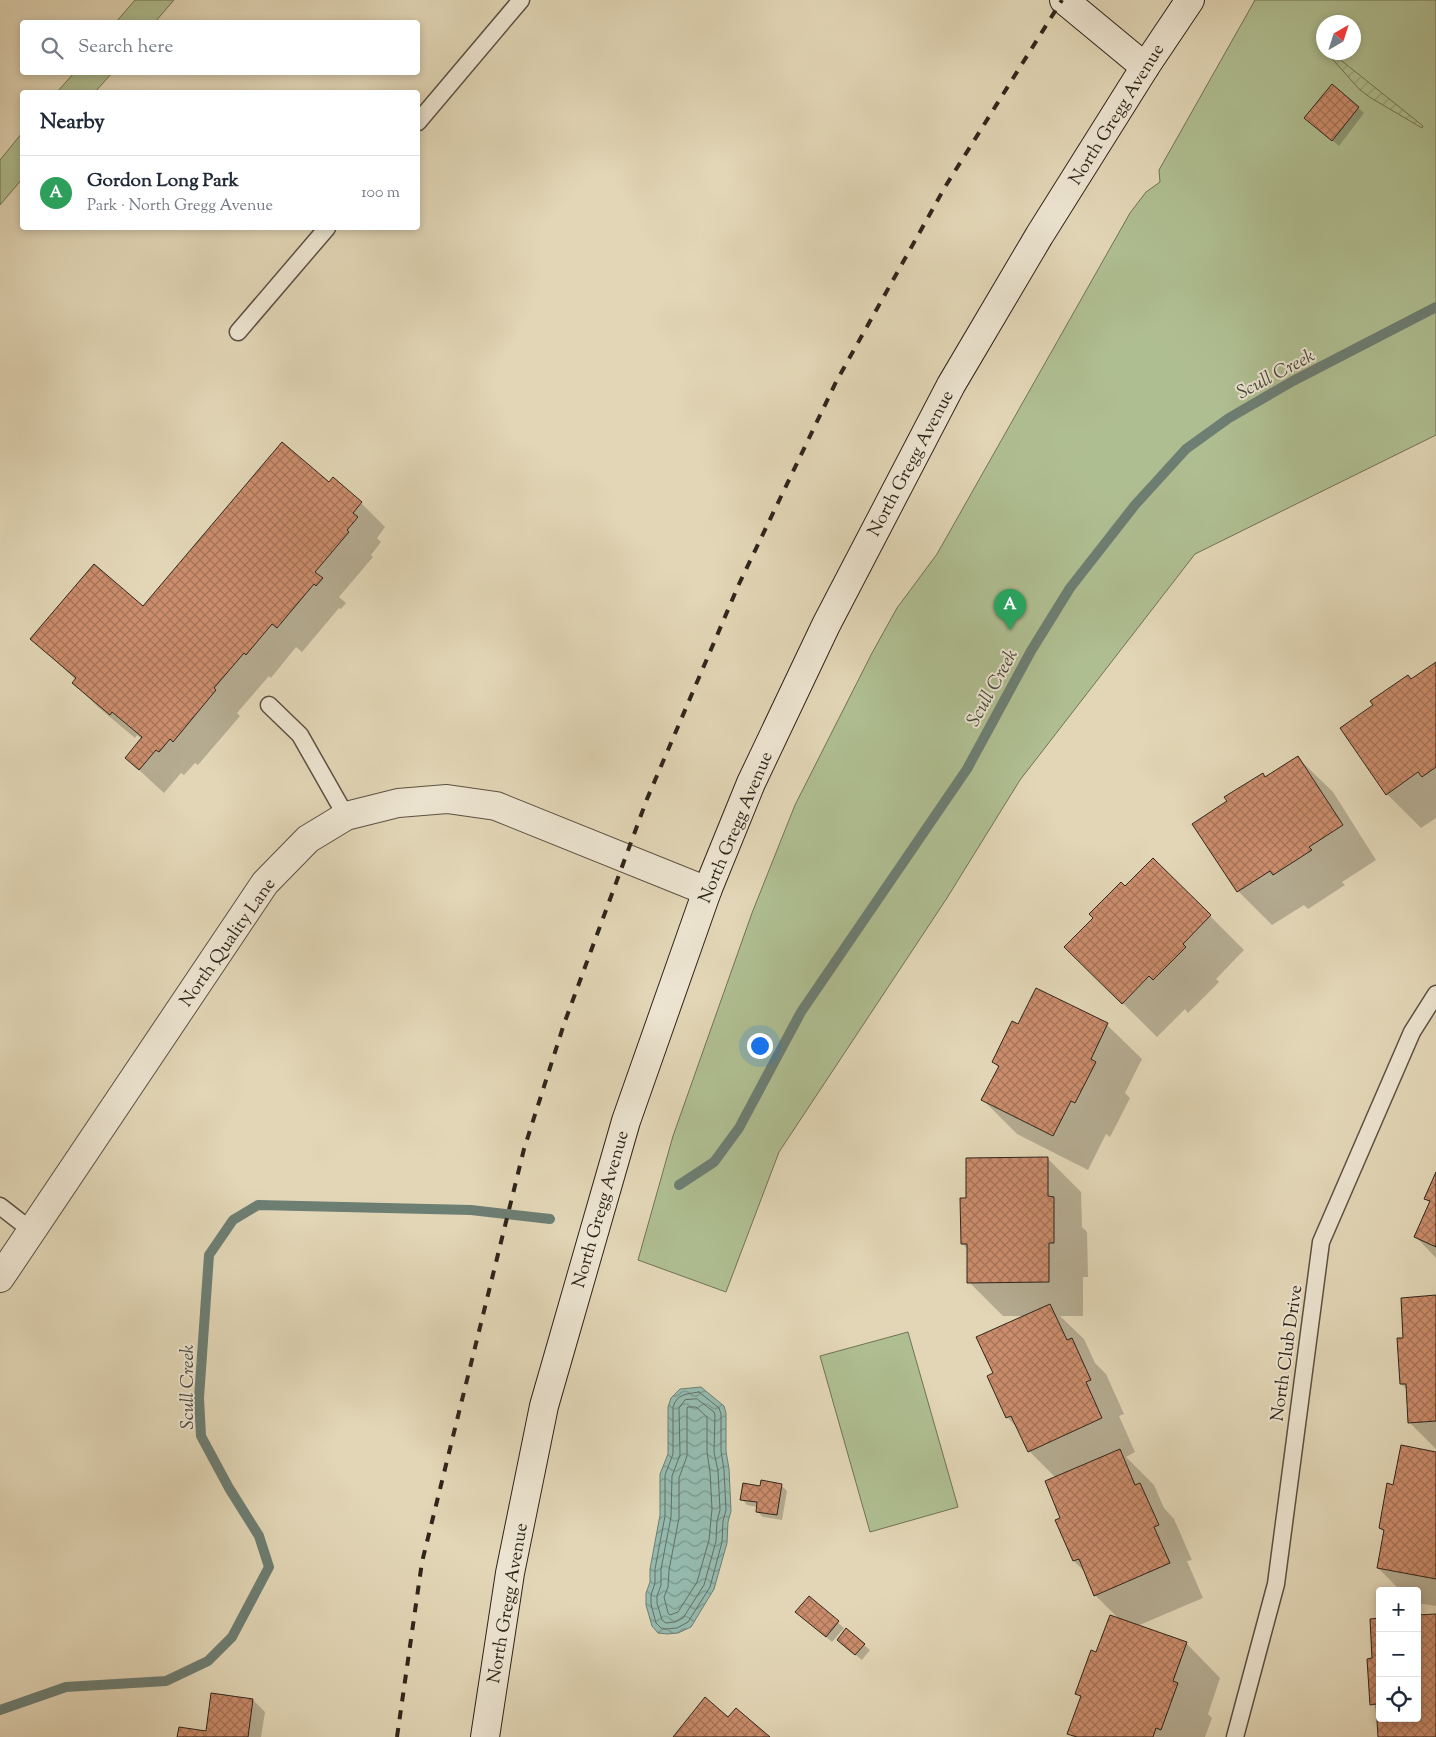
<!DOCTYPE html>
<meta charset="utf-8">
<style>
:root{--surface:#fff;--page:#f6f6f7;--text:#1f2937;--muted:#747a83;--line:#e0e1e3;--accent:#7c3aed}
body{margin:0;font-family:"Sorts Mill Goudy",serif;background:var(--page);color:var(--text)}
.controls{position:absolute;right:15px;bottom:15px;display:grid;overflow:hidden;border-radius:5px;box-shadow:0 2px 8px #0003}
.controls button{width:45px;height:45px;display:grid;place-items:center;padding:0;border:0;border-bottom:1px solid var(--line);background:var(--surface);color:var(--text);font:25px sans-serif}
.compass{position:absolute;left:1316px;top:15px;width:45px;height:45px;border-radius:50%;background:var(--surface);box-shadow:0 2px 8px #0003;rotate:39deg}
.you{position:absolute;left:759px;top:1045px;width:18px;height:18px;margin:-12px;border:4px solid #fff;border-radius:50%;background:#1a73e8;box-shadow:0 0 0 8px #1a73e833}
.badge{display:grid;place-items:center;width:32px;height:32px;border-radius:50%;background:var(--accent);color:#fff;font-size:16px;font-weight:700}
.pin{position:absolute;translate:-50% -41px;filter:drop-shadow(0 1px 2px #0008)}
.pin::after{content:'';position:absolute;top:26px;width:18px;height:15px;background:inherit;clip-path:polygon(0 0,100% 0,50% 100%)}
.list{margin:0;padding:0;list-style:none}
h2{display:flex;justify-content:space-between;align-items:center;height:65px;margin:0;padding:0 20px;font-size:21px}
h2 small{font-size:16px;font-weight:400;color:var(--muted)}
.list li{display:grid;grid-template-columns:32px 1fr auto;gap:15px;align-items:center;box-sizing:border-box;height:75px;padding:0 20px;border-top:1px solid var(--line)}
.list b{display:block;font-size:19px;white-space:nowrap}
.list p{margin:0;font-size:16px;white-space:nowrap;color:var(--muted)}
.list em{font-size:16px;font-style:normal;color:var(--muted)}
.icon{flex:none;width:28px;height:28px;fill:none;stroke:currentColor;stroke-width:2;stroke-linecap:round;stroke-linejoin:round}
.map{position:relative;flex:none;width:1436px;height:1737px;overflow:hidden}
.search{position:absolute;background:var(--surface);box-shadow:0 2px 8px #0003;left:20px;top:20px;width:400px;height:55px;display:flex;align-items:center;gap:12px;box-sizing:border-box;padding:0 18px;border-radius:5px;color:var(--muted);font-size:19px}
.panel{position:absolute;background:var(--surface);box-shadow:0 2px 8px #0003;left:20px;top:90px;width:400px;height:140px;border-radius:5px}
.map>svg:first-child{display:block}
.park{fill:#afbe91;stroke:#707256;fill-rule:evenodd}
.garden{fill:url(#garden-furrows);stroke:#707256}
.water{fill:url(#water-waves);stroke:#6d7e73}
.shadow{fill:#0003}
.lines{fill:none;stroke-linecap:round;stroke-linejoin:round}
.shore{stroke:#626f64;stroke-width:1}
.stream{stroke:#6d7e73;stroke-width:10}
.building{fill:url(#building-cross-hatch);stroke:#30251b}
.lane-casing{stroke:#5c5142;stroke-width:19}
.street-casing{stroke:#5c5142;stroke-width:30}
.secondary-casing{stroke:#30251b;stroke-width:30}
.lane{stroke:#ece4d0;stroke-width:16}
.street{stroke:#ece4d0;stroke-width:28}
.secondary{stroke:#ece4d0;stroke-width:28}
.rail{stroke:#30251b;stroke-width:4;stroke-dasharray:9 9;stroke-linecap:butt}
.labels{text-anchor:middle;stroke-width:4;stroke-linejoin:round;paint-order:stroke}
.street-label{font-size:18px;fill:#30251b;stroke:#ece4d0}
.water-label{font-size:19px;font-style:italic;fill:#494a40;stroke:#ece4d0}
</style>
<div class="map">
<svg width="1436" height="1737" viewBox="0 0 1436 1737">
<defs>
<pattern id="garden-furrows" width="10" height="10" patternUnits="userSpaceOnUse" patternTransform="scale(1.25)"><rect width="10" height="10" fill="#afbe91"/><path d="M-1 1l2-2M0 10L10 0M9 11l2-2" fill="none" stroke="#97a37c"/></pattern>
<pattern id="water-waves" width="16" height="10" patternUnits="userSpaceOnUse" patternTransform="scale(1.25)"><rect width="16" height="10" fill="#95b9ad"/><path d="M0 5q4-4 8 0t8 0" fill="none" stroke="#7a968c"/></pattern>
<pattern id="building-cross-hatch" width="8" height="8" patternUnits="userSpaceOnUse" patternTransform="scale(1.25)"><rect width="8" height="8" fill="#cb8d6c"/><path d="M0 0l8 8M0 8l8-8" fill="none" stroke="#a57358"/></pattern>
</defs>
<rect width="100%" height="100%" fill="#e2d6b6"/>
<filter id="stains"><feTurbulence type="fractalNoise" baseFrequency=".004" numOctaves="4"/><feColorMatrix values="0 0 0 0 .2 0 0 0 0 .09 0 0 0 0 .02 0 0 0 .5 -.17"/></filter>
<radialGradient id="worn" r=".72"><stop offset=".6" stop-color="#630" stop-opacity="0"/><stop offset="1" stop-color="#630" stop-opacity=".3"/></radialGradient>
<g class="park">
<polygon points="135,0 174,0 155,22 116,22"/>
<path d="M1255 0H1436V435L1195 554 1020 780 947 898 779 1152 726 1292 638 1260 673 1136 752 913 795 805 872 653 897 608 937 554 1130 213 1146 192 1160 182 1159 170ZM1324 22H1354V52H1324Z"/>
<polygon points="74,73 74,72 112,73 95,92 57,92"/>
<polygon points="22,133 22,179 0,205 0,160"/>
<polygon points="908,1332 958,1507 870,1532 820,1356"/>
</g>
<polygon class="garden" points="1327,53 1332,53 1423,126 1422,128 1371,98 1359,89"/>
<polygon class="water" points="701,1387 724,1406 726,1413 726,1451 729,1469 731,1511 728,1522 727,1543 714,1589 691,1627 678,1633 667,1634 658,1633 652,1626 646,1605 646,1593 650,1582 650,1569 660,1515 660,1474 668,1454 668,1407 671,1398 680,1389"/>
<g class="shadow">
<polygon points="1332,86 1364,113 1339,146 1305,118"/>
<polygon points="329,483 361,503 385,527 377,538 381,542 371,555 373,557 339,597 346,603 341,609 339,608 302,652 296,647 271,678 269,676 237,713 240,716 198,765 195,763 184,775 181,773 164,793 126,758 142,739 137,735 135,738 98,707 73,682 76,680 32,639 143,607"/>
<polygon points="1436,663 1436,818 1421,828 1387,794 1412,680"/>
<polygon points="1298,758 1333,792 1376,860 1342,882 1345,885 1308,909 1304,905 1272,925 1238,891 1229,802 1262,774 1266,778"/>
<polygon points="1153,859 1244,950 1216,979 1219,982 1188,1013 1185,1009 1157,1037 1066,947"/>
<polygon points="1037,989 1107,1025 1142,1059 1125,1093 1130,1098 1110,1137 1106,1134 1088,1170 1017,1134 983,1100 999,1068 994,1062 1018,1026"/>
<polygon points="1047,1158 1081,1192 1082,1227 1087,1232 1088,1277 1083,1277 1083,1316 1060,1316 1084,1339 1095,1363 1106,1374 1124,1414 1119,1416 1135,1452 1126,1457 1154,1485 1164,1508 1174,1519 1192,1560 1187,1561 1203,1598 1137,1626 1186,1643 1220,1678 1208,1714 1212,1718 1205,1737 1072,1737 1069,1733 1081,1698 1077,1694 1097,1654 1121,1621 1095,1595 1086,1573 1074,1561 1057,1521 1062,1518 1056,1478 1029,1451 1018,1429 1007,1417 994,1374 1025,1316 1003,1316 969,1282 968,1250 962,1243 968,1199"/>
<polygon points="1436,1175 1436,1258 1416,1237 1430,1203 1426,1199"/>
<polygon points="1436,1297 1436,1449 1409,1422 1408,1390 1401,1384 1404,1339"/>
<polygon points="1436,1453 1436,1606 1417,1603 1417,1591 1401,1591 1378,1568 1384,1532 1380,1528 1394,1486"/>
<polygon points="781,1485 787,1491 782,1520 763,1517 757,1511 758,1507 747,1505 742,1499 761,1487"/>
<polygon points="809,1598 844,1628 832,1642 803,1618"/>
<polygon points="864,1645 870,1650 862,1660 844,1646"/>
<polygon points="253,1700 265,1712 261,1737 178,1737 207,1733"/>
</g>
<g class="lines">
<g class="shore">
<path d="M699 1392 719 1408 721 1414V1451L724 1470 726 1510 723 1521 722 1542 710 1587 688 1622 677 1628 666 1629 661 1628 656 1623 651 1604V1595L655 1583V1569L665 1516V1475L673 1454V1407C677 1394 686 1394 699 1392Z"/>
<polygon points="697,1399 714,1412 715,1415 714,1452 718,1471 720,1510 717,1521 716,1541 704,1585 683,1618 675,1622 666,1623 662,1620 657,1603 657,1596 661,1585 661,1569 671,1517 672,1476 680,1455 679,1408 685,1400"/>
<polygon points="688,1407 696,1407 707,1417 707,1452 710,1472 712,1509 709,1540 697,1582 678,1612 670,1615 668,1613 664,1597 668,1587 669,1570 679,1518 679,1478 687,1456 687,1410"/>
</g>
<g class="stream">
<polyline points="679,1185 714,1162 739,1128 801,1012 967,769 1031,651 1070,588 1135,505 1186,449 1229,418 1293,381 1436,307"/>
<polyline points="0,1710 66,1687 166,1681 208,1661 232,1637 269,1567 259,1536 229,1488 201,1436 199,1398 209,1255 233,1220 258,1205 471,1210 550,1219"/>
</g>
</g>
<g class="building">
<polygon points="1332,84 1359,107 1332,141 1304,118"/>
<polygon points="282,442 329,482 333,477 362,502 353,513 358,517 347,530 349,532 315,572 323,578 316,586 314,584 277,628 272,624 246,655 244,653 214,688 216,690 173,742 170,739 159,752 156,750 139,770 125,758 142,737 112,712 110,715 72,683 76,678 30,639 94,564 143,606"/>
<polygon points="1436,662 1436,767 1422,777 1418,772 1386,795 1340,728 1373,705 1370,701 1408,675 1411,679"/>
<polygon points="1298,756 1343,825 1309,847 1312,850 1273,875 1270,871 1237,892 1192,824 1227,801 1224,797 1263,773 1265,777"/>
<polygon points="1153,858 1211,915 1183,944 1186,947 1153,980 1149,976 1122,1004 1064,947 1093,918 1089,914 1121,882 1125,886"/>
<polygon points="1036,988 1108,1023 1091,1059 1096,1062 1075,1103 1071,1101 1053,1136 981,1100 999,1066 992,1062 1012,1021 1018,1024"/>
<polygon points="1048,1157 1048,1196 1054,1197 1054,1243 1049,1243 1049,1282 967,1283 967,1244 961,1244 960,1198 966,1198 966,1158"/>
<polygon points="1436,1172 1436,1247 1414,1237 1430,1201 1424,1199"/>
<polygon points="1436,1295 1436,1421 1408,1423 1406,1384 1400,1384 1397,1338 1403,1338 1401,1298"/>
<polygon points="1050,1304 1067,1340 1072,1338 1091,1380 1086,1382 1102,1418 1028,1452 1011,1416 1006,1418 987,1376 993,1373 976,1337"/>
<polygon points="1401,1445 1436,1452 1436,1579 1377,1568 1384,1530 1379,1528 1387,1483 1393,1485"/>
<polygon points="1120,1449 1135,1485 1140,1483 1159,1525 1154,1527 1170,1563 1094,1596 1079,1559 1073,1561 1055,1520 1060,1518 1045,1481"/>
<polygon points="761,1480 782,1484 777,1515 756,1512 757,1502 740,1500 743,1483 760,1486"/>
<polygon points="809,1596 839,1621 826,1637 795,1612"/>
<polygon points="1436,1614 1436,1737 1378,1737 1376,1704 1370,1705 1367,1659 1372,1658 1370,1619 1380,1618 1380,1718 1417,1718 1417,1615"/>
<polygon points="1110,1615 1187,1642 1173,1681 1178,1683 1161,1730 1156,1728 1153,1737 1077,1737 1067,1734 1081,1696 1075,1694 1091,1650 1096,1652"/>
<polygon points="846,1628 865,1644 855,1655 837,1640"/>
<polygon points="211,1693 253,1699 248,1737 177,1737 179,1727 206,1731"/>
<polygon points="705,1697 728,1717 736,1708 770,1737 673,1737"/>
</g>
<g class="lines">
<g class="lane-casing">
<g id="lane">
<polyline points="418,122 521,0"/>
<polyline points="238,332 327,228"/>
<polyline points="269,705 300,735 346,816"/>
<polyline points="0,1206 32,1231"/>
<polyline points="1235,1737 1276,1584 1321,1242 1412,1032 1436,994"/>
</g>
</g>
<g class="street-casing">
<polyline id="street" points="0,1278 265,883 308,839 346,816 398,803 447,799 496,806 707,891"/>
</g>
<g class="secondary-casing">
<g id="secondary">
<polyline points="1064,0 1145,67"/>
<polyline points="485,1737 510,1573 544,1406 626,1121 707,891 751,783 826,625 951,385 1039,236 1145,67 1190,0"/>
</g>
</g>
<use href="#lane" class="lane"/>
<use href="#street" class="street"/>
<use href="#secondary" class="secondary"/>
<polyline class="rail" points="397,1737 422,1562 524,1149 564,1024 647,799 739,584 836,382 945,187 1062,0"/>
</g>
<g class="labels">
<g class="street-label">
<text transform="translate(1116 114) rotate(-58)" y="6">North Gregg Avenue</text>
<text transform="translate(910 463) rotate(-62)" y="6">North Gregg Avenue</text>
<text transform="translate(735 827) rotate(-67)" y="6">North Gregg Avenue</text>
<text transform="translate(227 942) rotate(-55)" y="6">North Quality Lane</text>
<text transform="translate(600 1209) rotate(-74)" y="6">North Gregg Avenue</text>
<text transform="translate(1286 1353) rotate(-82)" y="6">North Club Drive</text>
<text transform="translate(507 1603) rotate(-80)" y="6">North Gregg Avenue</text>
</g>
<g class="water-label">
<text transform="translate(1275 373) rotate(-28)" y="7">Scull Creek</text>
<text transform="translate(991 687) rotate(-61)" y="7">Scull Creek</text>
<text transform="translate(186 1387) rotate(-90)" y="7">Scull Creek</text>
</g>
</g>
<rect width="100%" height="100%" filter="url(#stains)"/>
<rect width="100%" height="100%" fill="url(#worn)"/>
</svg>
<div class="controls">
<button>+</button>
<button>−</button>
<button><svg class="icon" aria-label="locate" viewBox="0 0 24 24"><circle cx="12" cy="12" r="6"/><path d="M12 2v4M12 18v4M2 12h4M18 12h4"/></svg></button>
</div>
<svg class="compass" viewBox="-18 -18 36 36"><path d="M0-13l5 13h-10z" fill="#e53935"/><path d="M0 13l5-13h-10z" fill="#747a83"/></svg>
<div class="you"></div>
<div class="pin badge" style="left:1010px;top:630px;background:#2e9e5b">A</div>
<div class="search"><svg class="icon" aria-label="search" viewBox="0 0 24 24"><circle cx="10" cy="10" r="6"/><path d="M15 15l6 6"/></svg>Search here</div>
<section class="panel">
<h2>Nearby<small></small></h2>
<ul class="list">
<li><span class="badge" style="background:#2e9e5b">A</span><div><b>Gordon Long Park</b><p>Park · North Gregg Avenue</p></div><em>100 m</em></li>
</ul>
</section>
</div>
